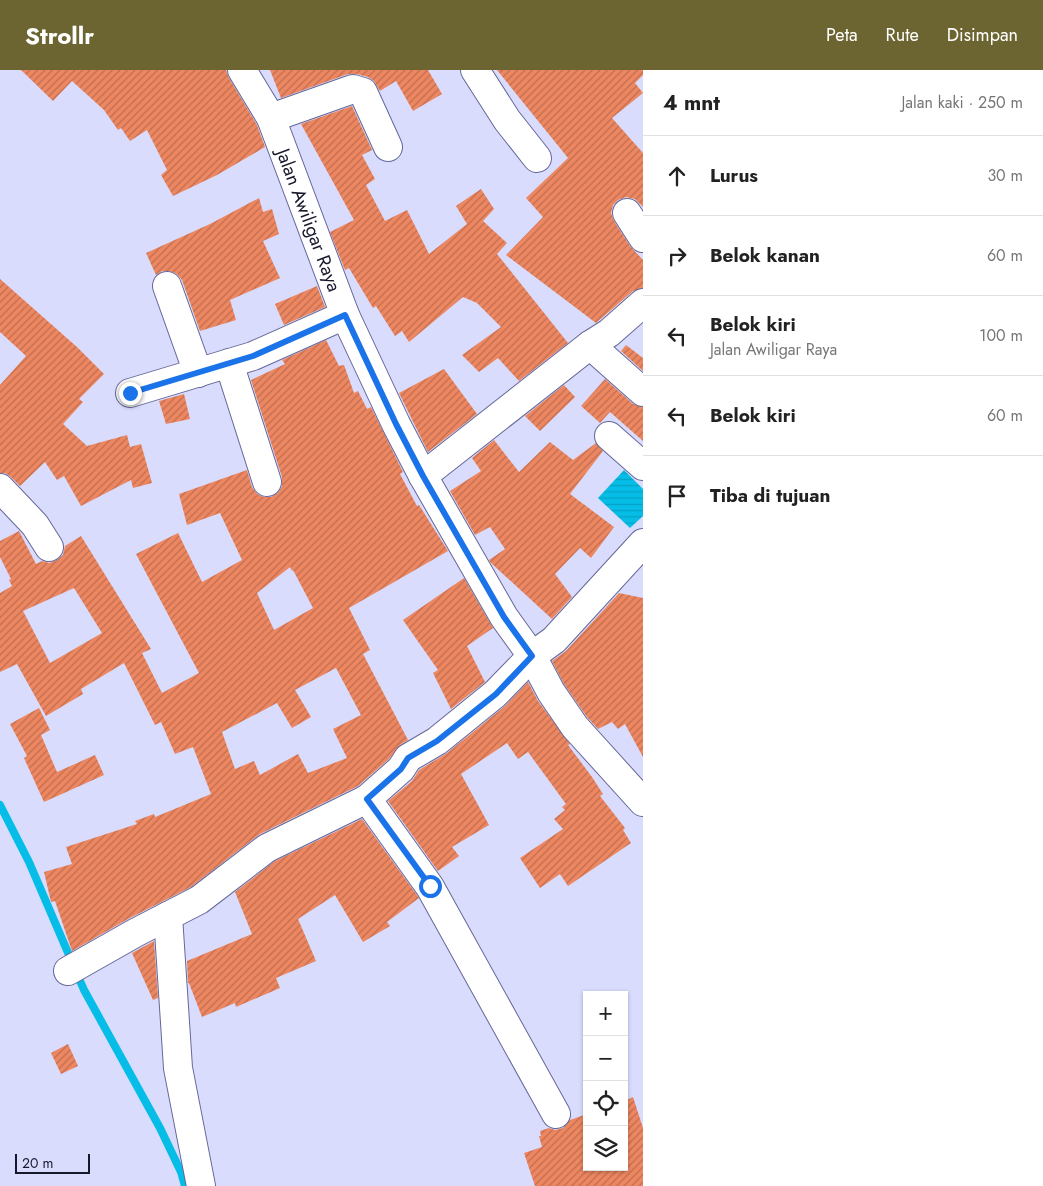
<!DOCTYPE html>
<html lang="id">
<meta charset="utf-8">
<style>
:root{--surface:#fff;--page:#f6f6f6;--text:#222;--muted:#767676;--line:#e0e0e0;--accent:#6c6431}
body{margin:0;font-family:Jost,sans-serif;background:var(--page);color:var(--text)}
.controls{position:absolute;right:15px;bottom:15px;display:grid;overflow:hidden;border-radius:0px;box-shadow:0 1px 4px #0004}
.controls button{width:45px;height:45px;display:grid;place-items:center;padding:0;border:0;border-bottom:1px solid var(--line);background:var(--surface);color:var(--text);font:25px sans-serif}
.scale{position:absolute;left:15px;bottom:12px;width:75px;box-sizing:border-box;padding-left:5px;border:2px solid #18182c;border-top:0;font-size:14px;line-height:18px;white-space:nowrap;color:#18182c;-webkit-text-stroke:4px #d9dcfd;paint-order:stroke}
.stop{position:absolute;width:15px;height:15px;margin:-11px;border:4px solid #1a73e8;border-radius:50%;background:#fff}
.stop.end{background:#1a73e8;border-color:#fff;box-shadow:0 1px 5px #0008}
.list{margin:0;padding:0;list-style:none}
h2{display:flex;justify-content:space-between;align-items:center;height:65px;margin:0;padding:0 20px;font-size:21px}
h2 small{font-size:16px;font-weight:400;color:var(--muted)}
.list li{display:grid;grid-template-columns:32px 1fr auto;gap:15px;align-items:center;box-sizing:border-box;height:80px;padding:0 20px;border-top:1px solid var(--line)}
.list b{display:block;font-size:19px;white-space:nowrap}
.list p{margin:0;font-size:16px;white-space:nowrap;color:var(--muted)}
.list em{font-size:16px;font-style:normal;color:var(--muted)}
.icon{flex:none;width:28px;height:28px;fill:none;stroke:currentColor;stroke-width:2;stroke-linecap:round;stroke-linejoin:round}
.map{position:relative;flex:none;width:643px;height:1116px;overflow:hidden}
header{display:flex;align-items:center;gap:30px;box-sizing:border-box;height:70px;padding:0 25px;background:var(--accent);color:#fff}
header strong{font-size:24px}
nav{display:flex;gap:28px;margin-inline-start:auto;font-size:18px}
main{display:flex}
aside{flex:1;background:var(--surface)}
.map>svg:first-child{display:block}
.water{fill:url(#water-rules)}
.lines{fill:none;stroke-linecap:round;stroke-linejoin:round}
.stream{stroke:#05bde6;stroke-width:8}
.building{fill:url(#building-hatch);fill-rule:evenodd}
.minor-casing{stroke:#656798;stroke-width:30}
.minor{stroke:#fff;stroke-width:28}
.route{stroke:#1a73e8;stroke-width:6}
.labels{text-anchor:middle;stroke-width:4;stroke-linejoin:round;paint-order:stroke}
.street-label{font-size:19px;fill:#18182c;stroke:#d9dcfd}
</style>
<header>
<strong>Strollr</strong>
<nav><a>Peta</a><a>Rute</a><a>Disimpan</a></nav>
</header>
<main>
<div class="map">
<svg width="643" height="1116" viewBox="0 0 643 1116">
<defs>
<pattern id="water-rules" width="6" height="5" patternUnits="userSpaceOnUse" patternTransform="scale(1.25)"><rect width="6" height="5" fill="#05bde6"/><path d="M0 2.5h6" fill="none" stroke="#05a2c5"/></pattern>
<pattern id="building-hatch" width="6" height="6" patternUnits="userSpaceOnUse" patternTransform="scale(1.25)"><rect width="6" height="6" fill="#ed8761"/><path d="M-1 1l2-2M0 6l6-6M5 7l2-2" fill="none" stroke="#bf6d50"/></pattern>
</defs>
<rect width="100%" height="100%" fill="#d9dcfd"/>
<polygon class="water" points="624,400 643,419 643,446 630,458 598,428"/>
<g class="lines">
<polyline class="stream" points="0,735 29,792 84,920 160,1058 181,1102 185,1116"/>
</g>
<g class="building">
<polygon points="21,0 226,0 229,8 257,55 265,77 217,105 173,126 161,105 167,100 147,60 130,71 121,58 118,60 104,40 72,11 53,31"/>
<polygon points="270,0 428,0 442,24 413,41 396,11 380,21 374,11 368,7 357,4 348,4 281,28"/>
<polygon points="497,0 643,0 643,5 635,13 643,23 612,48 643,83 643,137 635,129 626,127 618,130 613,135 611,143 614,151 630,176 643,190 643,218 633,221 596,253 506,185 543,147 526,128 568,88"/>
<polygon points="352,36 372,80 362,85 375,109 366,115 385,151 407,140 429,184 467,154 456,136 481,119 494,139 483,151 507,173 497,184 568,273 519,311 498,288 479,302 462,285 501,257 477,233 463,227 409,272 402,261 395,266 376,236 373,238 349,198 345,200 330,162 354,150 301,54"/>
<polygon points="259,128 263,142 272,139 279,164 263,171 280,208 230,230 236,250 200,261 182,210 177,204 170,201 162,201 156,205 146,183 210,154"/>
<polygon points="0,209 77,277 104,304 79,329 83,332 63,354 87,376 127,365 130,377 141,374 152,413 133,418 131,410 81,436 64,406 57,410 45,392 20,416 11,407 5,403 0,403 0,315 26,286 0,262"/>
<polygon points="317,216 325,237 284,255 275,234"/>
<path d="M326 270 339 296 344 295 354 323 358 321 367 339 371 337 403 402 400 404 417 436 419 435 448 481 349 538 370 580 363 584 408 670 400 675 389 689 358 716 260 764 191 817 128 849 72 881 55 831 51 832 44 802 72 794 66 777 137 754 135 751 154 744 155 747 211 724 193 677 175 684 161 652 155 655 124 593 81 619 83 624 46 646 17 594 0 602V523L12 516 9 510 11 509 0 487V471L19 461 36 494 42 491 49 493 57 490 63 485 65 476 81 466 151 579 142 583 162 623 199 603 136 484 178 463 202 512 242 490 220 443 187 455 179 424 247 400 252 417 257 424 264 427H271L278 423 282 416V407L251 310 285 294 282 290ZM290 497 292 501 293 500 313 538 274 560 257 523ZM74 518 102 563 50 593 23 541ZM336 598 361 645 333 659 347 688 308 703 298 684 260 705 254 691 235 699 222 662 277 633 292 658 311 647 295 620Z"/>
<polygon points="626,275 643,288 643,301 621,281"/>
<polygon points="444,299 477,344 428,382 399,323"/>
<polygon points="605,309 633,334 643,337 643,371 610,342 600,353 581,336"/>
<polygon points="564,315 575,327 540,361 525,346"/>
<polygon points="184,324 190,349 166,354 159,331"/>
<polygon points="494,370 519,402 550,372 573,390 596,373 603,381 570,424 614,457 591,488 580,478 555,504 572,527 552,549 491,493 489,490 505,479 490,457 475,465 450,421 481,401 472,388"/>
<polygon points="464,508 493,558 467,576 485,612 451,639 433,603 438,600 403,550"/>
<polygon points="619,523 643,528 643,687 625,654 618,659 612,652 598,659 587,647 564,614 552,591 566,581"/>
<polygon points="528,612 538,631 570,674 568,675 592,707 603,724 600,726 625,758 623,760 631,773 568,816 560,804 540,818 520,788 563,759 554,749 565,740 562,737 566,734 528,682 518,689 507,673 461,704 489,755 452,777 459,786 438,801 388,731 412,711 419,700 447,683 505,636"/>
<polygon points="39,638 50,660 41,665 57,702 95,685 104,705 44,732 24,688 27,686 10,654"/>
<polygon points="362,749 419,828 387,852 390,856 363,872 335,825 298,849 316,891 276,908 280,918 236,937 235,933 202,947 189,913 188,913 187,891 252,864 235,822 275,791"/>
<polygon points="154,871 158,928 153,930 132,883"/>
<polygon points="68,974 78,996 61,1004 51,983"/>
<polygon points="633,1027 643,1058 643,1116 535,1116 524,1083 542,1077 539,1066 541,1066 540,1061 549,1058 555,1060 563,1058 570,1050 587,1044 587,1097 624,1097 624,1031"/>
</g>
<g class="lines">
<g class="minor-casing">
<g id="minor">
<path id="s1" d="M242 0 271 48 345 245 396 354 423 406 504 547 532 586 551 622 575 657 643 732"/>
<polyline points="475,0 507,50 537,88"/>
<polyline points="271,48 353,19 363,22 388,77"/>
<polyline points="627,143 643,168"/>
<polyline points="167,216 198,303"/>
<polyline points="590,275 643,322"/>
<polyline points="229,293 267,412"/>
<polyline points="130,323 253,286 345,245"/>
<polyline points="609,366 643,396"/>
<polyline points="423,406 590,275 609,263 643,233"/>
<polyline points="0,418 35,455 49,477"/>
<polyline points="367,729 430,817 556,1044"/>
<polyline points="168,846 178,998 201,1116"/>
<polyline points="68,901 135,863 199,830 267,778 367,729 401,699 408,688 437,671 495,624 532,586 554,570 643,473"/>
</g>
</g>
<use href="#minor" class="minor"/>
</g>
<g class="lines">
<polyline class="route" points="130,323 253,286 345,245 396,354 423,406 504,547 532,586 496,624 437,671 408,688 401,699 367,729 430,816"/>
</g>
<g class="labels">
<g class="street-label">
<text dy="7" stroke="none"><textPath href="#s1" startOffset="165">Jalan Awiligar Raya</textPath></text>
</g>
</g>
</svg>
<div class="controls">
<button>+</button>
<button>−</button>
<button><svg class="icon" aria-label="locate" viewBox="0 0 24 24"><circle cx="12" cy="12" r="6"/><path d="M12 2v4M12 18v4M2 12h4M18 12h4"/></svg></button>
<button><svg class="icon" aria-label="layers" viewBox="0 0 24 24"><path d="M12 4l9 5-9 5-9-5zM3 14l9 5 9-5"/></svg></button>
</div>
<div class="scale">20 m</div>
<div class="stop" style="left:430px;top:816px"></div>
<div class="stop end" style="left:130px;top:323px"></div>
</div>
<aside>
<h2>4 mnt<small>Jalan kaki · 250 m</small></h2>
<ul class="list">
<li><svg class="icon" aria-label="ahead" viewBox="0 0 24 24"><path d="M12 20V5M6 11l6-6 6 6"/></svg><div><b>Lurus</b></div><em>30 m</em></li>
<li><svg class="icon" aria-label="right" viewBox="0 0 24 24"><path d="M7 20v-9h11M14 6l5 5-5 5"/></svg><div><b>Belok kanan</b></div><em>60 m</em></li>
<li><svg class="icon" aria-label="left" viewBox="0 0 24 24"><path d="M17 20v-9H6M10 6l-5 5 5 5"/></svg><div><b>Belok kiri</b><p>Jalan Awiligar Raya</p></div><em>100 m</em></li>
<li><svg class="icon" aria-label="left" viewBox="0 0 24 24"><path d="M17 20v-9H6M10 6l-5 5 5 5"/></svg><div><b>Belok kiri</b></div><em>60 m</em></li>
<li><svg class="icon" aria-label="arrive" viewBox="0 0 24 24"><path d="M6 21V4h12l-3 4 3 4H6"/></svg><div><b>Tiba di tujuan</b></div></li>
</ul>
</aside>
</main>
